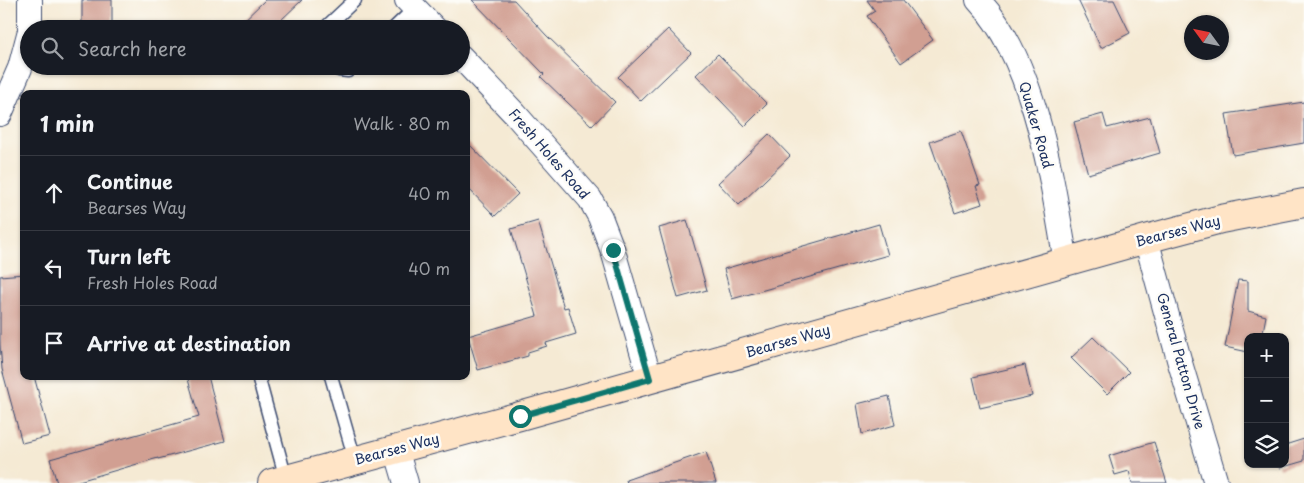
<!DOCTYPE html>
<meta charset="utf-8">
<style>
:root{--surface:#171b24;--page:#242831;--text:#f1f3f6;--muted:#9ea1a6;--line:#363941}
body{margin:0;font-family:"Playpen Sans",sans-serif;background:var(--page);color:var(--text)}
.controls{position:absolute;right:15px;bottom:15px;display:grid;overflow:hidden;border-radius:10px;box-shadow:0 1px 4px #0004}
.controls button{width:45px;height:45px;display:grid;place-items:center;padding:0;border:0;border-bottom:1px solid var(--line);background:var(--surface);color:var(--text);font:25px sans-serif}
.compass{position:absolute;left:1184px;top:15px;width:45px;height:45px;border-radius:50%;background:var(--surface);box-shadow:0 1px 4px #0004;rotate:303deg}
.stop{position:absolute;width:15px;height:15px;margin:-11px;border:4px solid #0f766e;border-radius:50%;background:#fff}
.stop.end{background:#0f766e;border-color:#fff;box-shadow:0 1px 5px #0008}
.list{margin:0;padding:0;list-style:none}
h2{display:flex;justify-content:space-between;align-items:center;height:65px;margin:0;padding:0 20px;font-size:21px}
h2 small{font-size:16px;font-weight:400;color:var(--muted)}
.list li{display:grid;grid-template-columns:32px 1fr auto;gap:15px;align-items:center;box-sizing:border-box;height:75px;padding:0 20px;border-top:1px solid var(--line)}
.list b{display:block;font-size:19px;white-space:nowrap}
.list p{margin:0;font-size:16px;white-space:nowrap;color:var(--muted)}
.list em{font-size:16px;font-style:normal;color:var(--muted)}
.icon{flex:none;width:28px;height:28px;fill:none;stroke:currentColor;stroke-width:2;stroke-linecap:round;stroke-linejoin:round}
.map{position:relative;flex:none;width:1304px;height:483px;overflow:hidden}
.search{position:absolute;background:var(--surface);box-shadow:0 1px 4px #0004;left:20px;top:20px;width:450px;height:55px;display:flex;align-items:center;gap:12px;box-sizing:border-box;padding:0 18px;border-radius:28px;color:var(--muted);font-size:19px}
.panel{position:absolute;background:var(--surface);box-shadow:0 1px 4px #0004;left:20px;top:90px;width:450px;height:290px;border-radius:10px}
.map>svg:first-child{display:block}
.building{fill:#d19f92}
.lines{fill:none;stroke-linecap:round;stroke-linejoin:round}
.lane-casing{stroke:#3c4b70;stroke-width:15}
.street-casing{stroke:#3c4b70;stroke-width:26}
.secondary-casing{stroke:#3c4b70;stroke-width:30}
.lane{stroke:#fff;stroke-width:12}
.street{stroke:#fff;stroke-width:24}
.secondary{stroke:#ffe4c6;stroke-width:28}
.route{stroke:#0f766e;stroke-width:6}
.labels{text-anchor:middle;stroke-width:5;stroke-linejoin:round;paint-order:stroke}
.street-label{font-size:14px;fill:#1b2f5e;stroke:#fdfcf7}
</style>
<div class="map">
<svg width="1304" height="483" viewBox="0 0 1304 483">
<rect width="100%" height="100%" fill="#fdfcf7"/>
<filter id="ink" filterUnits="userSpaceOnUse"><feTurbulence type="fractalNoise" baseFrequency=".02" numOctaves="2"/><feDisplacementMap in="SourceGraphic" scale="10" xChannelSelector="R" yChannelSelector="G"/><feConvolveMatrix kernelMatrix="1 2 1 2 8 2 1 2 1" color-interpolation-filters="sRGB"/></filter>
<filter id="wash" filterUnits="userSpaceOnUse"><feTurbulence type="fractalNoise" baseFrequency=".0096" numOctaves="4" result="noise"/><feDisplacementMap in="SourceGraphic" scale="20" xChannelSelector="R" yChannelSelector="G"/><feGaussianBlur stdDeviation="1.12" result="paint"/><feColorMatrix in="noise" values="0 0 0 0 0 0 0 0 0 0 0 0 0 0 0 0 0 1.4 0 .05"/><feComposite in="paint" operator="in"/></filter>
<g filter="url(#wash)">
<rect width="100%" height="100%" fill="#f5ead4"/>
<g id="blocks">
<g class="building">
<rect x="82" y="0" width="30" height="29"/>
<polygon points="265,0 302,0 280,21 283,23 277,29 235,29"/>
<polygon points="472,0 514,0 546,35 615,102 592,126 541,77 544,74"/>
<polygon points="867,0 903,0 933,40 901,63 867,16 875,11"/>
<polygon points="1078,0 1114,0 1130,33 1101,48"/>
<polygon points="668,29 691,53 641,101 618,77"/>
<polygon points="718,54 767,104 745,126 696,75"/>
<polygon points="1304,102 1304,143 1233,155 1226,114"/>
<polygon points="1103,114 1107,128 1150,117 1160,153 1088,174 1074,122"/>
<polygon points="961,131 980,185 976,186 982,204 955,213 930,142"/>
<polygon points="769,134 790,156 739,205 718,183"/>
<polygon points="466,141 518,194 495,216 466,186"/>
<polygon points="687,220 707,290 678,298 659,228"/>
<polygon points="538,221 564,308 568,307 576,334 546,343 547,346 528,352 528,356 478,370 468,336 537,316 511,229"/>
<polygon points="879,224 888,255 732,299 724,269"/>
<polygon points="24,274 24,376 34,376 50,436 22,443 2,369 0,344 0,276"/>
<polygon points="1238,280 1248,281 1248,311 1266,316 1262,337 1248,337 1248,352 1225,347"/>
<polygon points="1093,337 1129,372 1107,394 1071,358"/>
<polygon points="1025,365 1032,396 980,408 973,377"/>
<polygon points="187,376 208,376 225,441 158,459 158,458 72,483 57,483 50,459 199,417"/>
<polygon points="889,396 895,425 862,434 857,404"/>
<polygon points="1304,439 1304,461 1280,468 1279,464 1285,464 1285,445"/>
<polygon points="1154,442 1167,483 1132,483 1129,471 1115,475 1109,456"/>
<polygon points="706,452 716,483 627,483 626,480"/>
</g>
</g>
</g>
<g filter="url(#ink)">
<use href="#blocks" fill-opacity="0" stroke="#3c4b70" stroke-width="1"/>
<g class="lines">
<g class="lane-casing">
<g id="lane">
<polyline points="324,29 355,0"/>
<polyline points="393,29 415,8"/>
<polyline points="335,66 339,70 348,71 353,66"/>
<polyline points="258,376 286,479"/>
<polyline points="331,376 355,460"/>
</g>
</g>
<g class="street-casing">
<g id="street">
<polyline points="407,0 435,29"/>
<path d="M978 0C1036 61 1052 181 1066 262"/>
<polyline points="30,29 30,0"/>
<polyline points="461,57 515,114 590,199 600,217 613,251 650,379"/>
<polyline points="0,114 20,68 29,34"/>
<polyline points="1146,239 1180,363 1216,483"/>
<polyline points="396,449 406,483"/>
</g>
</g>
<g class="secondary-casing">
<polyline id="secondary" points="272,483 520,416 1146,239 1221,219 1304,203"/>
</g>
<use href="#lane" class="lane"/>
<use href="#street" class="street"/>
<use href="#secondary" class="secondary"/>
</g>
</g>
<g class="lines" filter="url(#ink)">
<polyline class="route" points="520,416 650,379 613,250"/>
</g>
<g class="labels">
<g class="street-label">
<text transform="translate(1036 125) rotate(74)" y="5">Quaker Road</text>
<text transform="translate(549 154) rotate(49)" y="5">Fresh Holes Road</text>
<text transform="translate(1178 231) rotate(-15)" y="5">Bearses Way</text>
<text transform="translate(788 341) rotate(-16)" y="5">Bearses Way</text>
<text transform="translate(1181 361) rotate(74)" y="5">General Patton Drive</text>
<text transform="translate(397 449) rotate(-15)" y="5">Bearses Way</text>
</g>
</g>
</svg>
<div class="controls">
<button>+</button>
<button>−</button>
<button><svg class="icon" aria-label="layers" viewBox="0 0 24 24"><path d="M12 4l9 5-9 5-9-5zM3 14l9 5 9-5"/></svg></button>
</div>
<svg class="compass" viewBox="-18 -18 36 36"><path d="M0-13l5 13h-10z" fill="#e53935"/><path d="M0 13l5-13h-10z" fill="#9ea1a6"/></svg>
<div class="stop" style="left:520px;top:416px"></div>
<div class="stop end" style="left:613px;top:250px"></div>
<div class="search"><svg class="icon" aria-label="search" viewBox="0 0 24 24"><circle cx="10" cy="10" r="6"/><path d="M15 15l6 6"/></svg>Search here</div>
<section class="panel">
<h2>1 min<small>Walk · 80 m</small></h2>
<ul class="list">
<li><svg class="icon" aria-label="ahead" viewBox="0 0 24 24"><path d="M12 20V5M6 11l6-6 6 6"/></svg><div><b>Continue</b><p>Bearses Way</p></div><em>40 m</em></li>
<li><svg class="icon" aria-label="left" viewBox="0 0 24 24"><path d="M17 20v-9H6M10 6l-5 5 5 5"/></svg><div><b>Turn left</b><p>Fresh Holes Road</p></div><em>40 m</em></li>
<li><svg class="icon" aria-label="arrive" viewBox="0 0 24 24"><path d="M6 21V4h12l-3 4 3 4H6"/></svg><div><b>Arrive at destination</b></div></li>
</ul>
</section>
</div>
